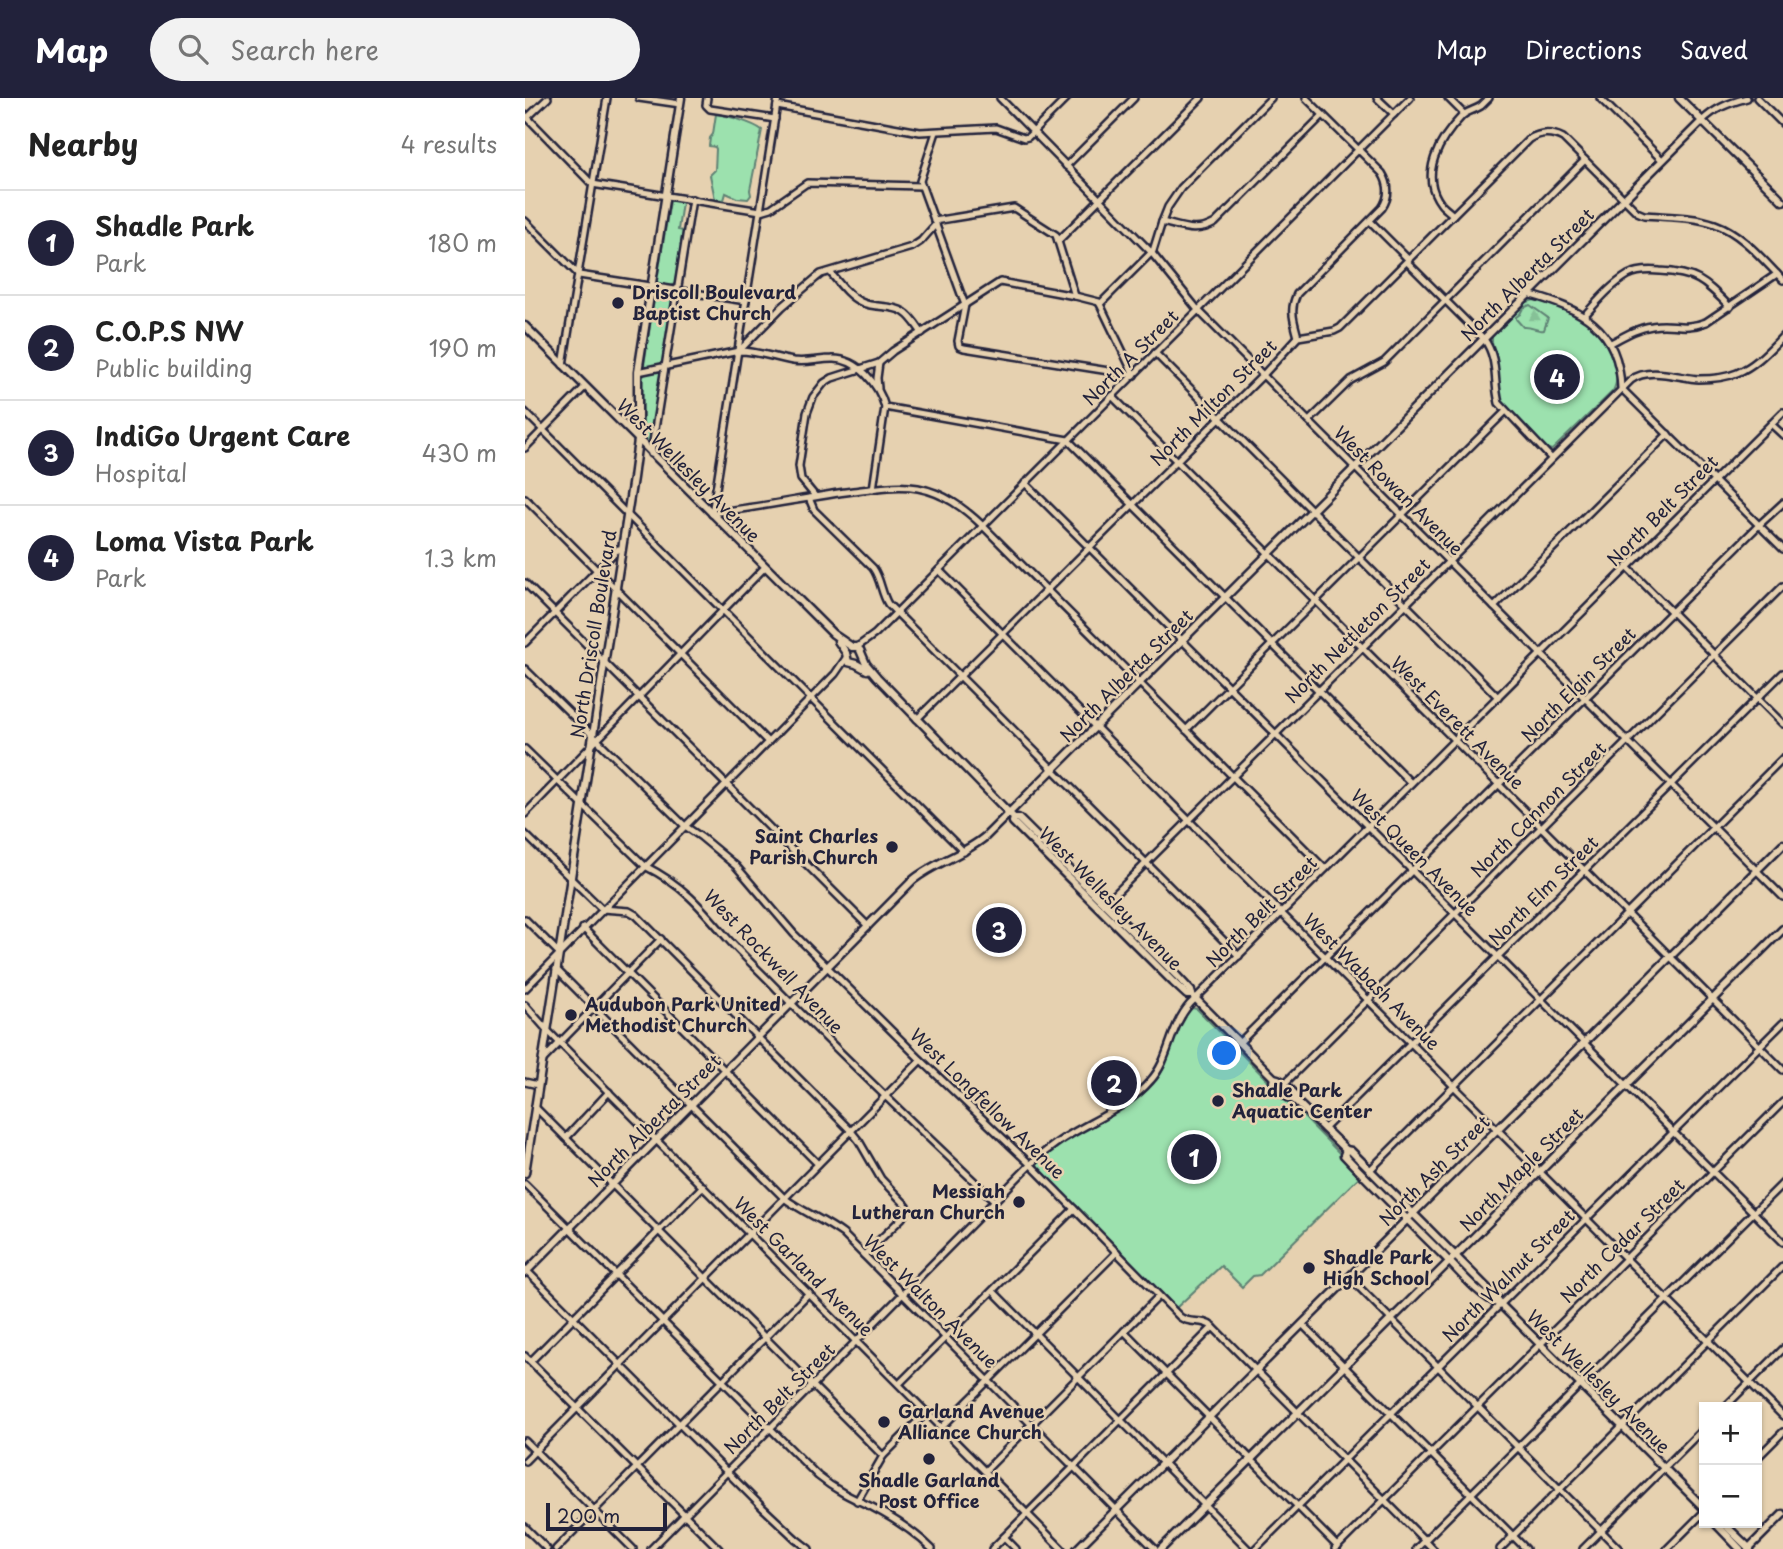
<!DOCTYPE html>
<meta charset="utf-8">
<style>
:root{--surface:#fff;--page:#f2f2f2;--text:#222;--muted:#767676;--line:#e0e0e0;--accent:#22223b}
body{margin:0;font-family:"Playpen Sans",sans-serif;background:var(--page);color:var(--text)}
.controls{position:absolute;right:21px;bottom:21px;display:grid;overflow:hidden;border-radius:0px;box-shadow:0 2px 5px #0004}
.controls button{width:63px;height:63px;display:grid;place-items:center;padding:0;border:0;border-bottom:2px solid var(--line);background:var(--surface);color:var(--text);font:35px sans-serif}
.scale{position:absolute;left:21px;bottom:18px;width:121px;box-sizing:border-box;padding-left:7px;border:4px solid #22223b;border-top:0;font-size:19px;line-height:24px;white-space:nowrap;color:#22223b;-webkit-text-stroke:5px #e6d1b0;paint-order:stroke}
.you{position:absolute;left:700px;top:956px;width:24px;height:24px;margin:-18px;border:5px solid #fff;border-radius:50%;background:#1a73e8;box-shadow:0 0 0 10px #1a73e833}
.badge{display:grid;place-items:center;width:46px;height:46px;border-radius:50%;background:var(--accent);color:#fff;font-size:23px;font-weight:700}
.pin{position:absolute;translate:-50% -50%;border:4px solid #fff;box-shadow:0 2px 7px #0006}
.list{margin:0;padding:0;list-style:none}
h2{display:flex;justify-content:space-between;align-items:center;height:91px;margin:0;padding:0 28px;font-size:30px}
h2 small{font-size:23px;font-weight:400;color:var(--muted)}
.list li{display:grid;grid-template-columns:46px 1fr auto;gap:21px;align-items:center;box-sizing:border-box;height:105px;padding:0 28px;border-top:2px solid var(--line)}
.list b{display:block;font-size:26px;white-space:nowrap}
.list p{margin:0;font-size:23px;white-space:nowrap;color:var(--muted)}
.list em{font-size:23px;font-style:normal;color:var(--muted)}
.icon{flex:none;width:38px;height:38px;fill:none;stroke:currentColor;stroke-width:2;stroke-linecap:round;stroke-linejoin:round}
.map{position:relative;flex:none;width:1258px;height:1451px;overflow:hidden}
header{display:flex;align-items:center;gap:42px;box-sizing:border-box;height:98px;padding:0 35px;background:var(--accent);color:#fff}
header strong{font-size:33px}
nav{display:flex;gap:38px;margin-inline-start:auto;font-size:24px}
.search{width:490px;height:63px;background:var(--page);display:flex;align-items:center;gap:18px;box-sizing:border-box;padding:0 24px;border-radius:38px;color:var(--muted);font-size:26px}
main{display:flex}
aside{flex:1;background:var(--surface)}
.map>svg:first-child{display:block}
.green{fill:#9ce1ae;stroke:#5f8274;stroke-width:2}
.forest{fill:url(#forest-firs);stroke:#5f8274;stroke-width:2}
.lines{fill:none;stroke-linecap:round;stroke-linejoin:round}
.minor-casing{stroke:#22223b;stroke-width:10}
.major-casing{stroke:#22223b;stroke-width:11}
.minor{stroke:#e6d1b0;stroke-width:5}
.major{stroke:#e6d1b0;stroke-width:6}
.poi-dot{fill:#22223b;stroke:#e6d1b0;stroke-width:2.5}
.labels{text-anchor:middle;stroke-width:5;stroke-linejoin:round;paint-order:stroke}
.street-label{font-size:18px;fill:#22223b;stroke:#e6d1b0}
.poi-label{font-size:18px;font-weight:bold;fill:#22223b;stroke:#e6d1b0;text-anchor:start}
</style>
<header>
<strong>Map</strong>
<div class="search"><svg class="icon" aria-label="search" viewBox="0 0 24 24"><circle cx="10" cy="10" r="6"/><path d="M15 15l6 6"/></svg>Search here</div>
<nav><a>Map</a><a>Directions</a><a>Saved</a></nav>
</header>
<main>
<aside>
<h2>Nearby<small>4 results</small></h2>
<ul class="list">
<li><span class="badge">1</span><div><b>Shadle Park</b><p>Park</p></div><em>180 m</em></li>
<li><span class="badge">2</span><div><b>C.O.P.S NW</b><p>Public building</p></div><em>190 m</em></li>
<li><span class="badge">3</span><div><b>IndiGo Urgent Care</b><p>Hospital</p></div><em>430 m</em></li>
<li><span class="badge">4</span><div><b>Loma Vista Park</b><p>Park</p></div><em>1.3 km</em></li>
</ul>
</aside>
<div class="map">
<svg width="1258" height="1451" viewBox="0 0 1258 1451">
<defs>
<pattern id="forest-firs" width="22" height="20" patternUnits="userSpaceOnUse" patternTransform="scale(1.75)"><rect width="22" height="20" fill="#9ce1ae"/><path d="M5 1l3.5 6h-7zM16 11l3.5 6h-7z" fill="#86c197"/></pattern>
</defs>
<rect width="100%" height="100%" fill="#e6d1b0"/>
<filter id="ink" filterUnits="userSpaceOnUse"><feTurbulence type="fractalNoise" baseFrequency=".0143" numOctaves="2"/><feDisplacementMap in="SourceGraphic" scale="14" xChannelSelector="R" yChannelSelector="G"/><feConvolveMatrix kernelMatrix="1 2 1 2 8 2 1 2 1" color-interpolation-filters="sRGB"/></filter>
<g filter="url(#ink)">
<g class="green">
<path d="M191 16C204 18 228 25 237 32L225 92 226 97 223 101 212 100 201 95 199 102 190 101 185 77 190 72 191 51 190 49 184 48 185 40 188 36Z"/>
<polygon points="148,102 157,104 153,132 158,133 150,185 146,189 133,186 132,182 145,103"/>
<polygon points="133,193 146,194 148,197 138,265 136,267 122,269 119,267 130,195"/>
<path d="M1009 202C1046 206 1080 231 1089 267 1092 277 1093 283 1088 293L1027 352 1023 351 977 304 974 295 971 257 967 244V238L999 205Z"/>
<polygon points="135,273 136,275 126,343 122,345 118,341 117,280 120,276"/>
<path d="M667 910 672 911 836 1077 735 1177 728 1178 717 1189 696 1168 651 1210 514 1071 512 1066C544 1030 596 1021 628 986 648 964 646 931 667 910Z"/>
</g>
<path class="forest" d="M1005 207 1023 220 1019 232C1013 234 1007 228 998 229L991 221V219L995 216 998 210Z"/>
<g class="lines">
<g class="minor-casing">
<g id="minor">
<polyline points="114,0 155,6"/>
<polyline points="182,0 181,7 185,11 250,21"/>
<polyline points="475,0 626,154 673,212 1258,799"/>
<polyline points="852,0 869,16"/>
<polyline points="923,0 939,16"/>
<polyline points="1075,0 1137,62"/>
<polyline points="1232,0 1258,26"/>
<polyline points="252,8 395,34 471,30 499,40 503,39 542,0"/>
<polyline points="0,17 67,86 236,113 246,110 282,85 396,88"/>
<polyline points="2,20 23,0"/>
<path d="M1177 23C1190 10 1204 5 1222 0"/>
<polyline points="411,34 395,83 440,207 433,243 434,248 439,250 609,277"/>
<polyline points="541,68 609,0"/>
<path d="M928 117C924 113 919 110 916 106 893 76 915 41 937 18 942 13 950 12 956 8 959 5 961 3 964 0"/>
<polyline points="0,123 54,177 221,203"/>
<polyline points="409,123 489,110 531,137 550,198"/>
<polyline points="845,123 884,162"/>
<polyline points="637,124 643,109 656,90 746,0"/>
<polyline points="533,143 676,0"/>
<path d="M882 164 959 241C974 262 968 282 974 305L1026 360"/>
<path d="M305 174C314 185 323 198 336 204 350 211 366 206 379 214 387 219 392 228 397 235"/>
<path d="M1003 196C1056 211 1094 229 1096 290L1258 451"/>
<path d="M575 206 628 153 637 124C657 129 671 136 690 125L798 17"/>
<path d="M1059 218C1072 204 1086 187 1103 177 1113 172 1124 172 1135 173 1172 175 1179 183 1205 209"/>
<path d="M773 239C769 223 764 212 772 196L857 110C865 98 864 86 857 75L781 0"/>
<path d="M1086 245C1099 238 1112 230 1127 228 1148 224 1158 233 1181 224L1252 176"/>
<polyline points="214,253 257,209 291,180 296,176 387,149 396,143 411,126"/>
<polyline points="630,255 973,599"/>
<polyline points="38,267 82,0"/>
<path d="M113 274 214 253C233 253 250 260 268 263 282 265 294 261 307 261 333 260 354 287 360 309L543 342 886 685"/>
<polyline points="353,290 352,280 354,265"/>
<polyline points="587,298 1258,972"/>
<polyline points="0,314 439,754"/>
<polyline points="784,323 826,282 859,264 1060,62"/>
<polyline points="1246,326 1258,337"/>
<polyline points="0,350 60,289"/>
<polyline points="126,356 167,101"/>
<polyline points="500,385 1258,1144"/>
<polyline points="348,391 360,309"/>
<polyline points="290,398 276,381 274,368 282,315 288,299 299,285 307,280 354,265 368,253 475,184 550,198 574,204 609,277"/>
<polyline points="0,400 243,644"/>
<path d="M284 400 289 412 348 470C356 481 356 495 363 506L714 858"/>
<path d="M187 416 193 414C238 409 283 399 328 393 349 391 371 386 393 390 419 395 439 410 458 428L800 771"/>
<polyline points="187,416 253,0"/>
<polyline points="1102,469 1258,626"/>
<polyline points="414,472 1258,1318"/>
<polyline points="0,485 343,828"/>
<polyline points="969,509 1143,336"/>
<polyline points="0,545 93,451 97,451"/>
<polyline points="332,549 350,536 885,0"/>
<path d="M0 571 160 728 176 739 211 768 269 836 396 962 506 1067 655 1219C666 1227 677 1220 688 1229L908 1451"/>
<path d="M392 621 738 277 773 239 809 233 815 230 1004 41C1016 34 1026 34 1038 40L1112 114 1119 117C1142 119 1168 118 1190 126 1218 136 1238 162 1258 182"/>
<polyline points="661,632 980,314"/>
<path d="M0 651 120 768C158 787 176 809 203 841 218 858 236 874 252 891 323 963 396 1033 470 1103"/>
<polyline points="0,716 240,469"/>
<polyline points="0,736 77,811 104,813 111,817 326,1033 334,1043 356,1081 380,1106 383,1110 377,1120 339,1157"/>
<path d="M580 806 1106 282C1125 268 1153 280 1174 281 1187 281 1200 280 1212 275 1231 267 1244 252 1258 238"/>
<polyline points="0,821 34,855"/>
<polyline points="58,830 293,1066"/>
<path d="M31 871 259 1100C278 1114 299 1122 318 1136L630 1451"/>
<polyline points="0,891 310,576 321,560"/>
<polyline points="0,907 22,932 537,1451"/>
<polyline points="714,945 1234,427 1258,405"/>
<polyline points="18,962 136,841"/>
<polyline points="0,984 13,987"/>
<polyline points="759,986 1258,488"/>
<polyline points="10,1009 358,1358"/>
<polyline points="799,1031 1258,575"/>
<polyline points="41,1040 84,994"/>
<polyline points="845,1072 1258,660"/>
<path d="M0 1086 293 1378C310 1392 327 1400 347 1409 368 1420 390 1434 407 1451"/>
<polyline points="0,1171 238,1410 271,1441 284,1451"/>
<polyline points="824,1179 1094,1451"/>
<polyline points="468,1193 723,1451"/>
<polyline points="777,1226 1001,1451"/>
<polyline points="599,1233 813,1449"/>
<polyline points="0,1258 194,1451"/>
<polyline points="6,1263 178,1088"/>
<polyline points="374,1286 549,1111"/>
<polyline points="1200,1309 1258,1251"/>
<polyline points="417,1329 592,1154"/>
<polyline points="0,1343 108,1451"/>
<polyline points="1232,1360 1258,1334"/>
<polyline points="0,1363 396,962"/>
<polyline points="460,1373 634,1198"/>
<polyline points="332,1403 358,1358 402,1314"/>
<polyline points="0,1429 22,1451"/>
<polyline points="479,1439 491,1451"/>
<polyline points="31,1451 284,1195"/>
<path d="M126 1451 511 1061C522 1052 533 1043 546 1036 573 1020 605 1007 626 982 645 961 644 930 665 906L1258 314"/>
<polyline points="467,1451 688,1229"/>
<polyline points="730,1451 1258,925"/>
<polyline points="810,1451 1258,1004"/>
<polyline points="891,1451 1258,1085"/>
<polyline points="975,1451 1258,1168"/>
<polyline points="1058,1451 1179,1330"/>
<polyline points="1142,1451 1179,1414"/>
</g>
</g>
<g class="major-casing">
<g id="major">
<polyline points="1154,0 1258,103"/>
<path d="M0 228 308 536 327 549H332L335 552 341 566 352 579 489 720H493L652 878 666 893 667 897 749 980C758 981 763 990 770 996V1002"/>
<polyline points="313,543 321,555 323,564 331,566 342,572"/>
<polyline points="489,720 488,724 648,884 662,897 667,897"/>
<path d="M749 980 748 984C754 990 761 1001 770 1002L821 1052 826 1053 971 1199 976 1207 1179 1410"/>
<path d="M821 1052 819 1057C851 1091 885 1124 918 1157 933 1172 954 1198 974 1206"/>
<polyline points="0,1075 108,380 113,342 113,274 156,0"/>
<path d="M0 1175 388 782C410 764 439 757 461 738L1177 23"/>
<polyline points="1190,1425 1215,1451"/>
<polyline points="1198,1425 1225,1451"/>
<polyline points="552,1451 1258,746"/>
<polyline points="636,1451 1258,831"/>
<polyline points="1223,1451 1258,1416"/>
</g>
</g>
<use href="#minor" class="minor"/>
<use href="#major" class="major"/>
</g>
</g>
<g class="poi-dot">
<circle cx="93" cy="205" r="7"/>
<circle cx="367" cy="749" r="7"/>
<circle cx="46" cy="917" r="7"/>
<circle cx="693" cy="1003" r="7"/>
<circle cx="494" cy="1104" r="7"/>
<circle cx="784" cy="1170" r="7"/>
<circle cx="359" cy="1324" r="7"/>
<circle cx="404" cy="1361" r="7"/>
</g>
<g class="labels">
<g class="street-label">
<text transform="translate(1003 177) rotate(-45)" y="6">North Alberta Street</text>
<text transform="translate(606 260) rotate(-45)" y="6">North A Street</text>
<text transform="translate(689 305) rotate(-45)" y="6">North Milton Street</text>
<text transform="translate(163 373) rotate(45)" y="6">West Wellesley Avenue</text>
<text transform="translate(873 393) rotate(45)" y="6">West Rowan Avenue</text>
<text transform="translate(1138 413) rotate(-45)" y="6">North Belt Street</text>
<text transform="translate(833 533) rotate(-45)" y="6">North Nettleton Street</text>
<text transform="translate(69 536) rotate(-81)" y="6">North Driscoll Boulevard</text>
<text transform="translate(602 578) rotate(-45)" y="6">North Alberta Street</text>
<text transform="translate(1054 587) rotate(-45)" y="6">North Elgin Street</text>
<text transform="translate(932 625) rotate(45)" y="6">West Everett Avenue</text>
<text transform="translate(1014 712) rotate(-45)" y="6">North Cannon Street</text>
<text transform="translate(889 755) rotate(45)" y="6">West Queen Avenue</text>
<text transform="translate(1019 793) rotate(-45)" y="6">North Elm Street</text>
<text transform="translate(585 801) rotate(45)" y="6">West Wellesley Avenue</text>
<text transform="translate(737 814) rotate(-45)" y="6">North Belt Street</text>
<text transform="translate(248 864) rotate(46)" y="6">West Rockwell Avenue</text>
<text transform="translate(846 884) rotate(45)" y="6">West Wabash Avenue</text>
<text transform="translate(462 1006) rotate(44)" y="6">West Longfellow Avenue</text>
<text transform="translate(130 1023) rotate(-45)" y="6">North Alberta Street</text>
<text transform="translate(997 1072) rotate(-45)" y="6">North Maple Street</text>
<text transform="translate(910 1073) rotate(-45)" y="6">North Ash Street</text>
<text transform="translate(1098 1143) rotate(-45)" y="6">North Cedar Street</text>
<text transform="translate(278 1169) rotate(45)" y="6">West Garland Avenue</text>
<text transform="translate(984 1178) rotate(-45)" y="6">North Walnut Street</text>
<text transform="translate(405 1204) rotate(45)" y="6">West Walton Avenue</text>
<text transform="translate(1073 1284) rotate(45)" y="6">West Wellesley Avenue</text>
<text transform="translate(255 1301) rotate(-45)" y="6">North Belt Street</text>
</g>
<g class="poi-label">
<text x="107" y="201">Driscoll Boulevard<tspan x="107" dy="21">Baptist Church</tspan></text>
<text x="353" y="745" text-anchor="end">Saint Charles<tspan x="353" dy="21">Parish Church</tspan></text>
<text x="60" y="913">Audubon Park United<tspan x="60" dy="21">Methodist Church</tspan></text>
<text x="707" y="999">Shadle Park<tspan x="707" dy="21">Aquatic Center</tspan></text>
<text x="480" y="1100" text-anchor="end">Messiah<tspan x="480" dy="21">Lutheran Church</tspan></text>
<text x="798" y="1166">Shadle Park<tspan x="798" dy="21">High School</tspan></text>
<text x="373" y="1320">Garland Avenue<tspan x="373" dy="21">Alliance Church</tspan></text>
<text x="404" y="1389" text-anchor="middle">Shadle Garland<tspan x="404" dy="21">Post Office</tspan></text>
</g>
</g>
</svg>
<div class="controls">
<button>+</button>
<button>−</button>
</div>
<div class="scale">200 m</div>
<div class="you"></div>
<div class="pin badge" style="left:669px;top:1059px">1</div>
<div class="pin badge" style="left:589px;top:985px">2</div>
<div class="pin badge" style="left:474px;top:832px">3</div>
<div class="pin badge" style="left:1032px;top:279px">4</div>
</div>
</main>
